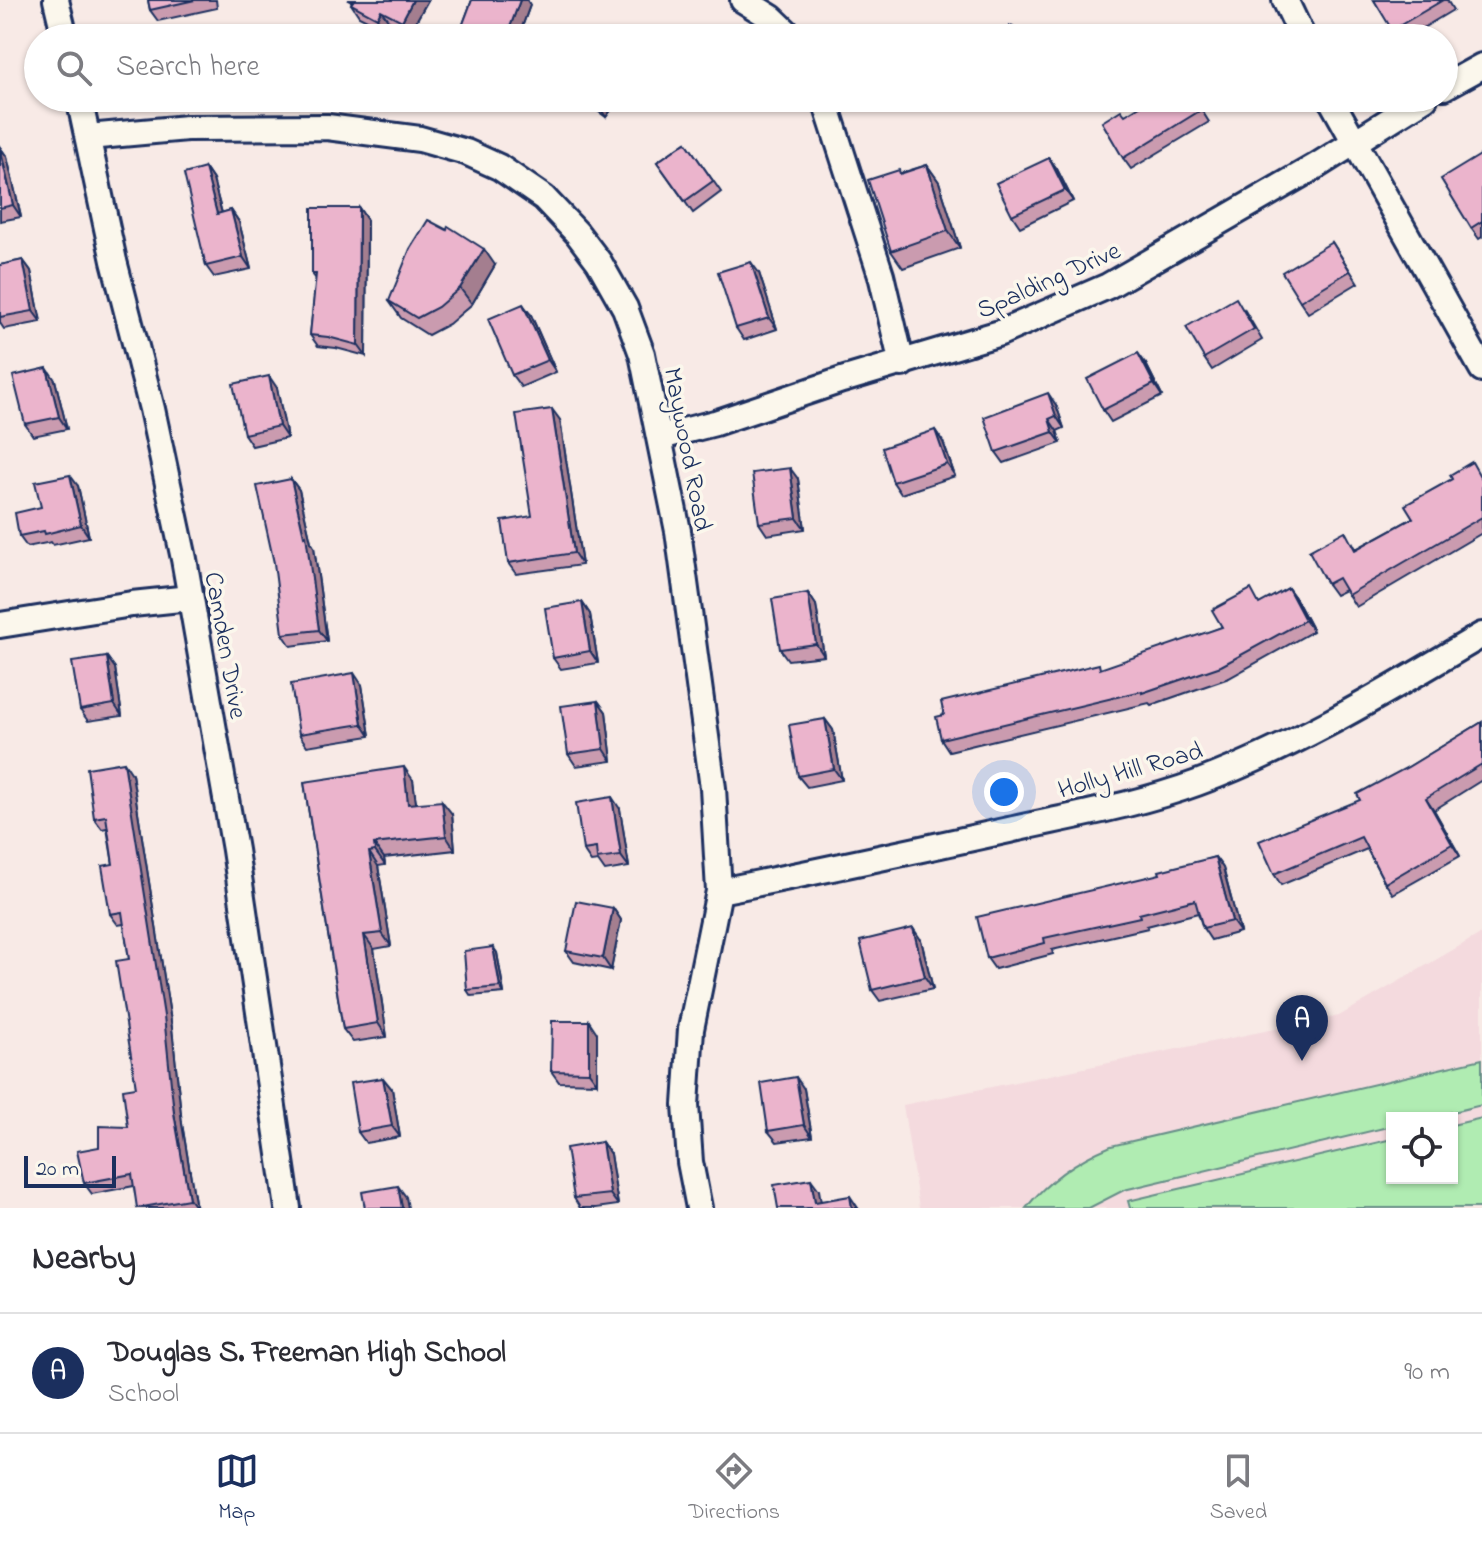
<!DOCTYPE html>
<style>
:root{--surface:#fff;--page:#f7f7f7;--text:#2b2b33;--muted:#7c7c81;--line:#e1e1e2;--accent:#1b2f5e}
body{margin:0;font-family:"Indie Flower",sans-serif;background:var(--page);color:var(--text)}
.controls{position:absolute;right:24px;bottom:24px;display:grid;overflow:hidden;border-radius:0px;box-shadow:0 2px 6px #0004}
.controls button{width:72px;height:72px;display:grid;place-items:center;padding:0;border:0;border-bottom:2px solid var(--line);background:var(--surface);color:var(--text);font:40px sans-serif}
.scale{position:absolute;left:24px;bottom:20px;width:92px;box-sizing:border-box;padding-left:8px;border:4px solid #1b2f5e;border-top:0;font-size:22px;line-height:28px;white-space:nowrap;color:#1b2f5e;-webkit-text-stroke:6px #fbf7ec;paint-order:stroke}
.you{position:absolute;left:1004px;top:792px;width:28px;height:28px;margin:-20px;border:6px solid #fff;border-radius:50%;background:#1a73e8;box-shadow:0 0 0 12px #1a73e833}
.badge{display:grid;place-items:center;width:52px;height:52px;border-radius:50%;background:var(--accent);color:#fff;font-size:26px;font-weight:700}
.pin{position:absolute;translate:-50% -66px;filter:drop-shadow(0 2px 4px #0008)}
.pin::after{content:'';position:absolute;top:42px;width:28px;height:24px;background:inherit;clip-path:polygon(0 0,100% 0,50% 100%)}
.list{margin:0;padding:0;list-style:none}
h2{display:flex;justify-content:space-between;align-items:center;height:104px;margin:0;padding:0 32px;font-size:34px}
h2 small{font-size:26px;font-weight:400;color:var(--muted)}
.list li{display:grid;grid-template-columns:52px 1fr auto;gap:24px;align-items:center;box-sizing:border-box;height:120px;padding:0 32px;border-top:2px solid var(--line)}
.list b{display:block;font-size:30px;white-space:nowrap}
.list p{margin:0;font-size:26px;white-space:nowrap;color:var(--muted)}
.list em{font-size:26px;font-style:normal;color:var(--muted)}
.icon{flex:none;width:44px;height:44px;fill:none;stroke:currentColor;stroke-width:2;stroke-linecap:round;stroke-linejoin:round}
.map{position:relative;flex:none;width:1482px;height:1208px;overflow:hidden}
.search{position:absolute;background:var(--surface);box-shadow:0 2px 6px #0004;left:24px;right:24px;top:24px;height:88px;display:flex;align-items:center;gap:20px;box-sizing:border-box;padding:0 28px;border-radius:44px;color:var(--muted);font-size:30px}
.sheet{height:224px;background:var(--surface)}
nav{display:flex;justify-content:space-around;align-items:center;box-sizing:border-box;height:112px;border-top:2px solid var(--line);background:var(--surface);font-size:22px;color:var(--muted)}
nav a{display:grid;justify-items:center;gap:4px}
nav .on{color:var(--accent)}
.map>svg:first-child{display:block}
.built{fill:#f4dade;fill-rule:evenodd}
.green{fill:#b0ecb2;stroke:#668e88;stroke-width:2}
.lines{fill:none;stroke-linecap:round;stroke-linejoin:round}
.minor-casing{stroke:#1b2f5e;stroke-width:30}
.minor{stroke:#fbf7ec;stroke-width:24}
.wall{fill:#ca9baf;stroke:#1b2f5e;stroke-width:2}
.shaded-wall{fill:#a47e8f;stroke:#1b2f5e;stroke-width:2}
.building{fill:#ebb4cc;stroke:#1b2f5e;stroke-width:2}
.labels{text-anchor:middle;stroke-width:7;stroke-linejoin:round;paint-order:stroke}
.street-label{font-size:26px;fill:#1b2f5e;stroke:#fbf7ec}
</style>
<div class="map">
<svg width="1482" height="1208" viewBox="0 0 1482 1208">
<rect width="100%" height="100%" fill="#f8eae6"/>
<filter id="ink" filterUnits="userSpaceOnUse"><feTurbulence type="fractalNoise" baseFrequency=".0125" numOctaves="2"/><feDisplacementMap in="SourceGraphic" scale="16" xChannelSelector="R" yChannelSelector="G"/><feConvolveMatrix kernelMatrix="1 2 1 2 8 2 1 2 1" color-interpolation-filters="sRGB"/></filter>
<g filter="url(#ink)">
<path class="built" d="M1482 933V1208H919L903 1105 1339 1016ZM1392 1118H1452V1178H1392Z"/>
<g class="green">
<path d="M1482 1059V1105L1428 1118H1392V1126L1124 1190 1089 1208H1026C1049 1179 1077 1160 1111 1146Z"/>
<polygon points="1482,1118 1482,1208 1130,1208 1128,1201 1392,1139 1392,1178 1452,1178 1452,1125"/>
</g>
<g class="lines">
<g class="minor-casing">
<g id="minor">
<polyline points="56,0 65,38"/>
<polyline points="743,0 772,18 793,38"/>
<polyline points="1285,0 1303,38"/>
<polyline points="1444,87 1482,66"/>
<polyline points="79,98 114,261 152,409 184,559 235,850 288,1208"/>
<polyline points="824,98 881,275 902,364"/>
<polyline points="1330,98 1482,369"/>
<polyline points="88,137 187,128 327,127 420,139 466,152 499,167 544,198 577,233 599,262 625,308 642,354 678,531 713,788 719,891 691,1029 686,1105 690,1162 699,1208"/>
<polyline points="660,437 715,423 842,380 1000,333 1108,286 1318,165 1425,98"/>
<polyline points="0,625 132,604 190,598"/>
<path d="M719 891C816 872 913 851 1009 830 1072 816 1137 805 1197 783 1298 746 1390 689 1482 635"/>
</g>
</g>
<use href="#minor" class="minor"/>
</g>
<g class="wall">
<polygon points="148,0 216,0 217,8 158,21 150,10"/>
<polygon points="348,0 428,0 410,32 389,21 385,29 359,16 351,4 352,2"/>
<polygon points="472,0 527,0 530,5 518,38 464,38 460,32"/>
<polygon points="1374,0 1447,0 1453,10 1406,38 1398,38"/>
<polygon points="580,98 620,98 606,117"/>
<polygon points="1194,98 1209,122 1131,169 1123,158 1125,115"/>
<polygon points="686,142 721,192 693,213 657,162"/>
<polygon points="0,147 7,157 21,217 0,221"/>
<polygon points="1482,154 1482,237 1479,239 1471,228"/>
<polygon points="1049,158 1057,169 1073,201 1020,227 1012,215"/>
<polygon points="927,165 939,182 960,248 903,268 891,251 901,173"/>
<polygon points="205,168 213,180 222,213 231,210 239,222 251,269 214,277 206,266"/>
<polygon points="359,208 367,220 366,356 336,348 318,346 310,335 316,279 312,274"/>
<polygon points="1332,242 1358,283 1308,313 1300,301"/>
<polygon points="23,260 31,271 41,322 4,329 0,323 0,265"/>
<polygon points="495,265 472,304 449,324 428,335 401,318 389,301"/>
<polygon points="759,273 777,329 744,340 736,328"/>
<polygon points="1244,309 1262,340 1212,370 1204,358"/>
<polygon points="531,315 556,372 521,387 512,375"/>
<polygon points="1146,364 1162,396 1111,422 1103,410"/>
<polygon points="55,380 67,429 33,436 25,424"/>
<polygon points="277,388 287,438 252,446 244,434"/>
<polygon points="1056,405 1064,428 1057,431 1061,443 1004,463 996,452"/>
<polygon points="560,420 582,565 516,574 508,563 532,516"/>
<polygon points="935,430 943,442 955,476 901,494 893,482"/>
<polygon points="1482,477 1482,533 1356,607 1345,590 1335,595 1327,584 1353,543 1356,549 1413,518"/>
<polygon points="291,479 299,490 311,542 314,547 327,641 291,646 283,634"/>
<polygon points="798,479 805,529 767,535 759,523"/>
<polygon points="78,486 89,537 53,545 51,542 27,547 19,536 41,507"/>
<polygon points="1288,588 1296,599 1313,631 1229,678 1151,705 1149,703 949,751 941,739 1222,627"/>
<polygon points="808,593 816,605 824,656 788,660 780,649"/>
<polygon points="582,602 590,614 598,663 561,669 553,658"/>
<polygon points="107,657 115,668 122,716 88,721 80,710"/>
<polygon points="362,685 370,736 307,746 299,734"/>
<polygon points="598,701 606,712 612,761 576,766 568,754"/>
<polygon points="825,719 833,730 842,780 807,787 798,776"/>
<polygon points="1482,722 1482,780 1434,810 1460,856 1393,894 1385,883 1367,849 1281,885 1274,874 1360,800 1408,767"/>
<polygon points="132,774 172,1028 182,1124 196,1208 138,1208 134,1186 92,1194 84,1183 99,1147 128,1127 136,1087 129,959 124,924 118,925 110,914 113,864 107,828 102,829 94,818"/>
<polygon points="413,780 416,803 452,814 455,850 384,858 385,865 378,866 391,946 374,949 387,1037 353,1042 343,1029 304,782"/>
<polygon points="620,809 629,867 605,871 598,861 591,862 583,850"/>
<polygon points="1215,857 1223,868 1240,932 1211,940 1203,928 1198,913 1147,926 1148,928 1052,950 1053,954 995,969 987,958 1160,874"/>
<polygon points="613,908 621,920 611,970 574,962 566,951"/>
<polygon points="921,940 933,989 880,1001 872,990"/>
<polygon points="493,947 497,953 504,993 471,996 467,990"/>
<polygon points="597,1033 597,1083 559,1082 551,1071"/>
<polygon points="392,1089 400,1137 366,1143 358,1132"/>
<polygon points="804,1089 812,1137 777,1142 768,1131"/>
<polygon points="602,1142 610,1154 618,1205 596,1208 580,1208 574,1198"/>
</g>
<g class="shaded-wall">
<polygon points="413,0 428,0 410,32 402,21"/>
<polygon points="520,0 527,0 530,5 518,38 506,38"/>
<polygon points="381,10 389,21 385,29 377,18"/>
<polygon points="603,98 620,98 606,117 598,105"/>
<polygon points="0,147 7,157 21,217 13,205"/>
<polygon points="1049,158 1057,169 1073,201 1065,190"/>
<polygon points="927,165 939,182 960,248 948,231"/>
<polygon points="205,168 213,180 225,225 217,214"/>
<polygon points="359,208 367,220 366,356 358,345"/>
<polygon points="231,210 239,222 251,269 243,257"/>
<polygon points="484,249 495,265 472,304 460,288"/>
<polygon points="23,260 31,271 41,322 33,311"/>
<polygon points="751,262 759,273 777,329 769,318"/>
<polygon points="523,304 531,315 556,372 548,360"/>
<polygon points="1138,353 1146,364 1162,396 1154,384"/>
<polygon points="47,368 55,380 67,429 59,417"/>
<polygon points="269,376 277,388 287,438 279,426"/>
<polygon points="1048,393 1056,405 1064,428 1056,416"/>
<polygon points="552,409 560,420 582,565 574,553"/>
<polygon points="1049,419 1057,431 1061,443 1053,432"/>
<polygon points="935,430 943,442 955,476 947,464"/>
<polygon points="790,468 798,479 805,529 797,518"/>
<polygon points="70,475 78,486 89,537 81,525"/>
<polygon points="291,479 299,490 311,542 314,547 327,641 319,630 304,536"/>
<polygon points="1288,588 1296,599 1313,631 1305,620"/>
<polygon points="808,593 816,605 824,656 816,644"/>
<polygon points="582,602 590,614 598,663 590,651"/>
<polygon points="107,657 115,668 122,716 114,704"/>
<polygon points="354,673 362,685 370,736 362,724"/>
<polygon points="598,701 606,712 612,761 604,749"/>
<polygon points="825,719 833,730 842,780 834,769"/>
<polygon points="124,762 132,774 172,1028 182,1124 196,1208 189,1199 174,1113"/>
<polygon points="404,767 413,780 418,818 408,804"/>
<polygon points="612,797 620,809 629,867 621,856"/>
<polygon points="1426,798 1434,810 1460,856 1452,844"/>
<polygon points="442,801 452,814 455,850 446,836"/>
<polygon points="374,844 384,858 385,865 375,851"/>
<polygon points="369,852 378,866 391,946 382,933"/>
<polygon points="1215,857 1223,868 1240,932 1232,921"/>
<polygon points="613,908 621,920 611,970 603,958"/>
<polygon points="913,928 921,940 933,989 925,977"/>
<polygon points="364,935 374,949 387,1037 378,1023"/>
<polygon points="493,947 497,953 504,993 500,987"/>
<polygon points="589,1021 597,1033 597,1083 589,1072"/>
<polygon points="796,1077 804,1089 812,1137 804,1125"/>
<polygon points="383,1078 392,1089 400,1137 392,1126"/>
<polygon points="602,1142 610,1154 618,1205 610,1194"/>
<polygon points="811,1179 819,1190 822,1208 815,1202"/>
<polygon points="398,1186 406,1197 408,1208 402,1208"/>
<polygon points="850,1196 858,1208 852,1208"/>
</g>
<g class="building">
<polygon points="148,0 195,0 150,10"/>
<polygon points="354,0 413,0 402,21 381,10 377,18 351,4"/>
<polygon points="472,0 520,0 506,38 476,38 460,32"/>
<polygon points="1374,0 1443,0 1392,30"/>
<polygon points="1010,26 1033,34 1032,38 1007,38"/>
<polygon points="764,29 770,38 750,38"/>
<polygon points="588,98 603,98 598,105"/>
<polygon points="1153,98 1193,98 1201,110 1123,158 1102,122 1121,110 1125,115"/>
<polygon points="686,142 713,181 685,201 657,162"/>
<polygon points="0,150 13,205 0,208"/>
<polygon points="1482,154 1482,221 1471,228 1441,179"/>
<polygon points="1049,158 1065,190 1012,215 996,183"/>
<polygon points="927,165 948,231 891,251 868,180 899,170 900,174"/>
<polygon points="205,168 217,214 231,210 243,257 206,266 184,174"/>
<polygon points="312,208 359,208 358,345 328,337 310,335 316,274 312,274"/>
<polygon points="428,220 447,230 448,226 484,249 460,288 438,307 417,318 389,301 410,249"/>
<polygon points="1332,242 1350,271 1300,301 1282,272"/>
<polygon points="23,260 33,311 0,317 0,265"/>
<polygon points="751,262 769,318 736,328 718,272"/>
<polygon points="1236,298 1254,329 1204,358 1186,327"/>
<polygon points="523,304 548,360 512,375 488,319"/>
<polygon points="1138,353 1154,384 1103,410 1087,379"/>
<polygon points="47,368 59,417 25,424 13,376"/>
<polygon points="269,376 279,426 244,434 233,384"/>
<polygon points="1048,393 1056,416 1049,419 1053,432 996,452 984,417"/>
<polygon points="552,409 574,553 508,563 502,521 532,516 516,414"/>
<polygon points="935,430 947,464 893,482 882,448"/>
<polygon points="1472,462 1482,480 1482,517 1348,595 1338,578 1327,584 1309,551 1345,531 1355,550 1413,518 1405,505 1452,479 1450,475"/>
<polygon points="790,468 797,518 759,523 752,473"/>
<polygon points="70,475 81,525 45,534 44,531 19,536 15,513 41,507 35,482"/>
<polygon points="291,479 304,536 306,535 319,630 283,634 274,563 257,486"/>
<polygon points="1288,588 1305,620 1221,666 1142,693 1142,691 941,739 936,717 944,715 941,702 1099,664 1100,669 1222,627 1212,610 1251,589 1259,604"/>
<polygon points="808,593 816,644 780,649 772,599"/>
<polygon points="582,602 590,651 553,658 545,608"/>
<polygon points="107,657 114,704 80,710 72,662"/>
<polygon points="354,673 362,724 299,734 291,684"/>
<polygon points="598,701 604,749 568,754 561,706"/>
<polygon points="825,719 834,769 798,776 789,725"/>
<polygon points="1482,722 1482,764 1426,798 1452,844 1385,883 1361,837 1274,874 1259,841 1360,800 1357,794 1408,767"/>
<polygon points="124,762 164,1016 174,1113 189,1199 137,1208 132,1174 84,1183 77,1151 99,1147 99,1126 128,1127 123,1089 136,1087 116,961 129,959 122,912 110,914 102,866 113,864 106,816 94,818 87,768"/>
<polygon points="404,767 408,804 442,801 446,836 374,844 375,851 369,852 382,933 364,935 378,1023 343,1029 304,782"/>
<polygon points="612,797 621,856 597,859 596,848 583,850 576,803"/>
<polygon points="1215,857 1232,921 1203,928 1195,900 1139,914 1140,917 1044,938 1045,943 987,958 977,917 1160,874 1159,871"/>
<polygon points="576,901 613,908 603,958 566,951"/>
<polygon points="913,928 925,977 872,990 860,941"/>
<polygon points="493,947 500,987 467,990 464,951"/>
<polygon points="552,1021 589,1021 589,1072 551,1071"/>
<polygon points="796,1077 804,1125 768,1131 761,1083"/>
<polygon points="383,1078 392,1126 358,1132 350,1083"/>
<polygon points="602,1142 610,1194 574,1198 566,1148"/>
<polygon points="811,1179 815,1202 850,1196 852,1208 778,1208 774,1185"/>
<polygon points="398,1186 402,1208 365,1208 362,1192"/>
</g>
</g>
<g class="labels">
<g class="street-label">
<text transform="translate(1048 279) rotate(-24)" y="9">Spalding Drive</text>
<text transform="translate(689 449) rotate(79)" y="9">Maywood Road</text>
<text transform="translate(227 645) rotate(80)" y="9">Camden Drive</text>
<text transform="translate(1130 769) rotate(-16)" y="9">Holly Hill Road</text>
</g>
</g>
</svg>
<div class="controls">
<button><svg class="icon" aria-label="locate" viewBox="0 0 24 24"><circle cx="12" cy="12" r="6"/><path d="M12 2v4M12 18v4M2 12h4M18 12h4"/></svg></button>
</div>
<div class="scale">20 m</div>
<div class="you"></div>
<div class="pin badge" style="left:1302px;top:1061px">A</div>
<div class="search"><svg class="icon" aria-label="search" viewBox="0 0 24 24"><circle cx="10" cy="10" r="6"/><path d="M15 15l6 6"/></svg>Search here</div>
</div>
<section class="sheet">
<h2>Nearby<small></small></h2>
<ul class="list">
<li><span class="badge">A</span><div><b>Douglas S. Freeman High School</b><p>School</p></div><em>90 m</em></li>
</ul>
</section>
<nav>
<a class="on"><svg class="icon" aria-label="map" viewBox="0 0 24 24"><path d="M3 6l6-2 6 2 6-2v14l-6 2-6-2-6 2zM9 4v14M15 6v14"/></svg>Map</a>
<a><svg class="icon" aria-label="directions" viewBox="0 0 24 24"><path d="M12 3l9 9-9 9-9-9zM9 14v-3h6M13 9l2 2-2 2"/></svg>Directions</a>
<a><svg class="icon" aria-label="saved" viewBox="0 0 24 24"><path d="M7 4h10v16l-5-4-5 4z"/></svg>Saved</a>
</nav>
